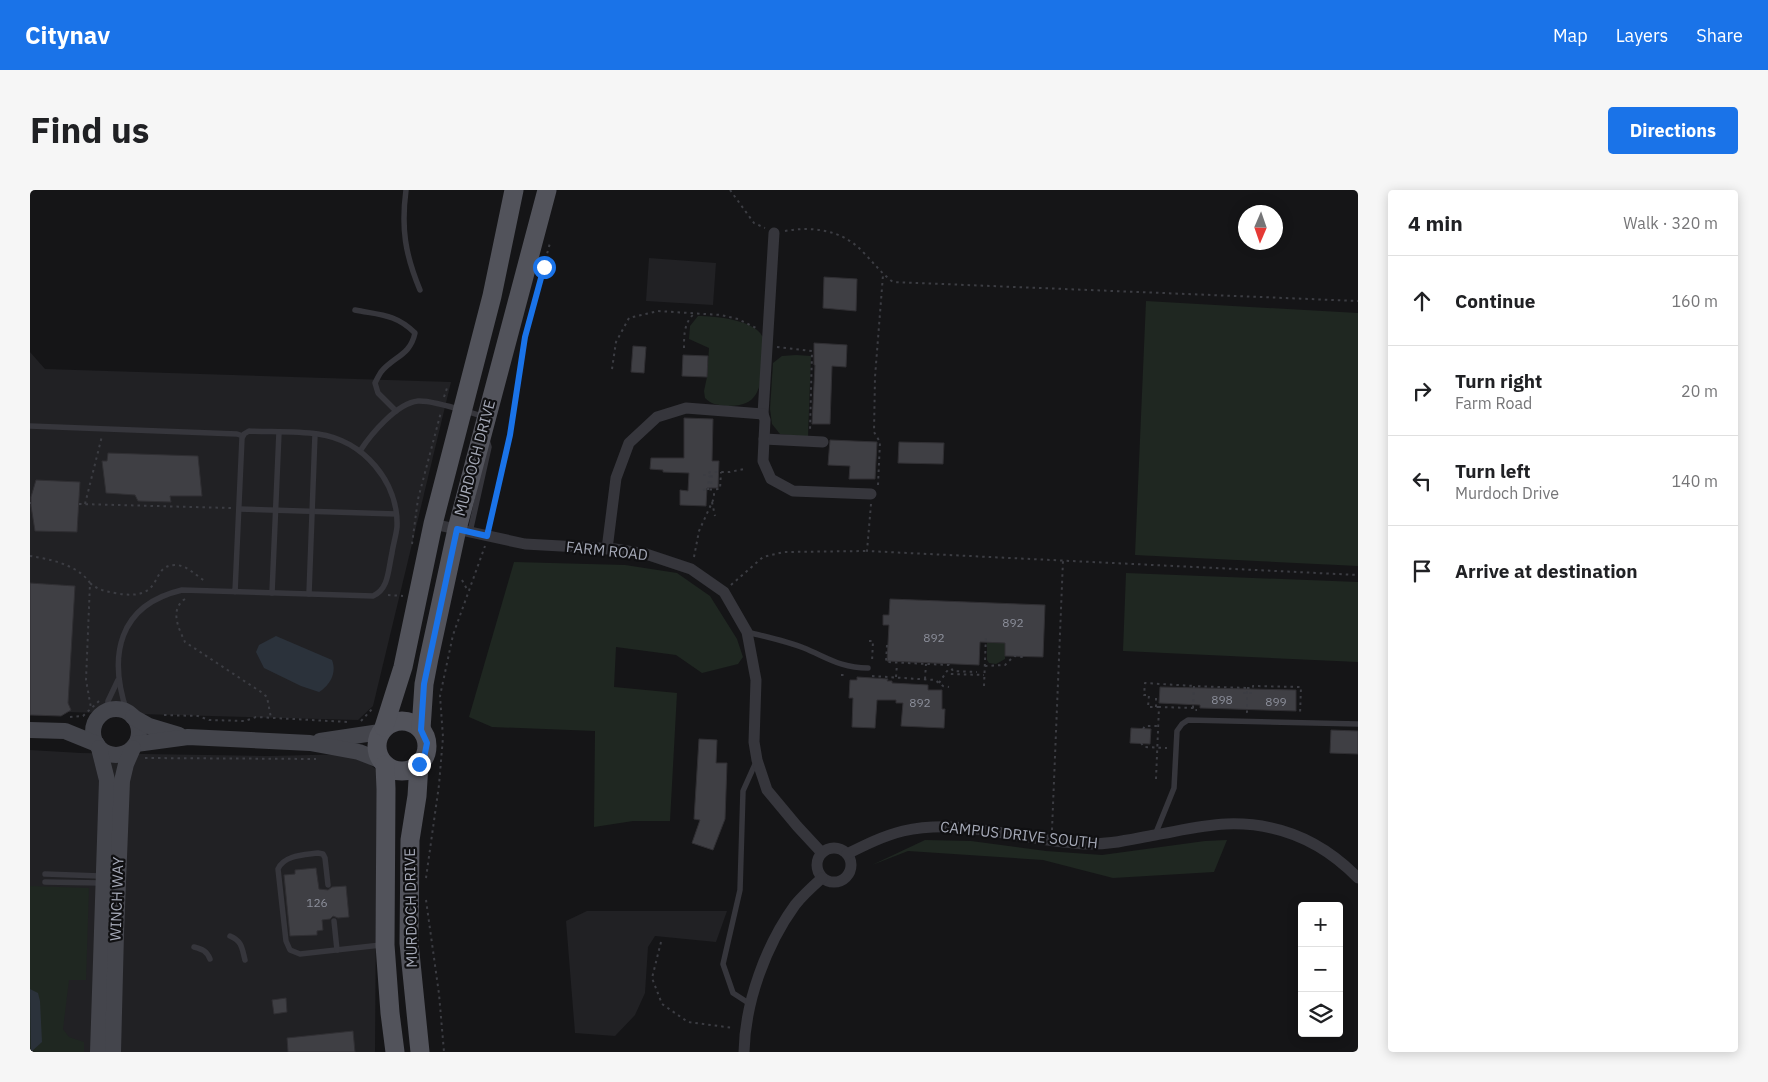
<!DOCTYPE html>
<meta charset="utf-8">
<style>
:root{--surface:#fff;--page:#f6f6f6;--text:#202124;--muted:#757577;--line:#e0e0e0;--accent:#1a73e8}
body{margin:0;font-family:"IBM Plex Sans",sans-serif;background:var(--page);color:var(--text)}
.controls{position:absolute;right:15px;bottom:15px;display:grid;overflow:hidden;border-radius:5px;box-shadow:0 2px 12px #0003}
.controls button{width:45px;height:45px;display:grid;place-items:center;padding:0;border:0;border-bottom:1px solid var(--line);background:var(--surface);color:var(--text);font:25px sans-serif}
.compass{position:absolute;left:1208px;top:15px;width:45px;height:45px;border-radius:50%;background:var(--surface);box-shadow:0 2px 12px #0003;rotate:182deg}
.stop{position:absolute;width:15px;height:15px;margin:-11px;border:4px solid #1a73e8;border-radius:50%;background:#fff}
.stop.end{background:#1a73e8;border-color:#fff;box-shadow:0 1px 5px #0008}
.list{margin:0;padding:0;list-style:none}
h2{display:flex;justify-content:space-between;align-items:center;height:65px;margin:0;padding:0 20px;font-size:21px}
h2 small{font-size:16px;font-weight:400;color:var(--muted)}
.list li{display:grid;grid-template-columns:32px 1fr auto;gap:15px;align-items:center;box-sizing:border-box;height:90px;padding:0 20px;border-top:1px solid var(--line)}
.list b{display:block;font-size:19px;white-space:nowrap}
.list p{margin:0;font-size:16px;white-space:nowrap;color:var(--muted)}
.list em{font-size:16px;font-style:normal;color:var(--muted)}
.icon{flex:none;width:28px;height:28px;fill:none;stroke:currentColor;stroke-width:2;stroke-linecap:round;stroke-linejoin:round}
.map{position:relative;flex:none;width:1328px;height:862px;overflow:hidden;border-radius:5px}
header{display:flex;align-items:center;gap:30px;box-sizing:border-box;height:70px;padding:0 25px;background:var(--accent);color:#fff}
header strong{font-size:24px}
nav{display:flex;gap:28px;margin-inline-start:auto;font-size:18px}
.intro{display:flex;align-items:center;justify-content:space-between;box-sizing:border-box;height:120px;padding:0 30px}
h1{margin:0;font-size:35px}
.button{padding:12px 22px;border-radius:5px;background:var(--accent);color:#fff;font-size:18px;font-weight:700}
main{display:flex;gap:30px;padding:0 30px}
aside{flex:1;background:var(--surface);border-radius:5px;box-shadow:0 2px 12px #0003}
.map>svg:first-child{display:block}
.built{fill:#212124}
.green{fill:#1f2721}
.water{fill:#2b323b}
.building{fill:#3f3f44;stroke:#302f33}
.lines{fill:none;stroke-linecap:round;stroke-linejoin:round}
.path{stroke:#3c3d43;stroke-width:2;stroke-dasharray:2.5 4;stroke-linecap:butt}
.lane{stroke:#36363c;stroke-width:5.5}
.street{stroke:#36363c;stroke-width:11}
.secondary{stroke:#44454c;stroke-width:16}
.primary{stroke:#52535b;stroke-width:19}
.route{stroke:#1a73e8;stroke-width:6}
.labels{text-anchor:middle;stroke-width:4.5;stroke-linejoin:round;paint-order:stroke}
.number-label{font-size:12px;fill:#8c8f9b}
.street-label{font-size:15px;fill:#a6aab8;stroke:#101012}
</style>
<header>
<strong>Citynav</strong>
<nav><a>Map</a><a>Layers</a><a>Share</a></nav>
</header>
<div class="intro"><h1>Find us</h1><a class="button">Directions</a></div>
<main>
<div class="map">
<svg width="1328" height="862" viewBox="0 0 1328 862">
<rect width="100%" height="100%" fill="#151517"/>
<g class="built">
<polygon points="619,68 686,73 683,115 616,111"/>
<polygon points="0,162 15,179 421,192 343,516 328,530 0,521"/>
<polygon points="0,560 51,563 237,566 326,564 347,580 345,862 0,862"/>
<polygon points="557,721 697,721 686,752 625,746 618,757 615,803 605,825 585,846 545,843 536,731"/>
</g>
<g class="green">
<polygon points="1116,111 1328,123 1328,376 1105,365"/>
<path d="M668 126C685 126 729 130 734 150 736 157 733 167 733 174 730 200 728 217 696 216 687 215 681 214 675 208L674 201 677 187 679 158 659 149 660 136Z"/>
<polygon points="766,165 781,166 778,247 750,244 742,234 740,219 743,173 752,166"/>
<polygon points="484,372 595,375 647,383 680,406 707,449 713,467 708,474 672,483 646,465 586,457 584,497 647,503 640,631 603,631 564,637 565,541 462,537 439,527"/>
<polygon points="1096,383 1328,392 1328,472 1093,461"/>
<polygon points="957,452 975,453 975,469 966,474 959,473 957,470"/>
<polygon points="895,650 941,651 1016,661 1072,665 1175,651 1197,650 1184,682 1083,688 1013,670 878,661 842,675"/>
<polygon points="0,696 59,698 56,790 39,790 33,839 39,847 54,852 54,862 0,862"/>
</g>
<g class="water">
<path d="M246 446 302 470C307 483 300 495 289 502L271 496 234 478 226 462 229 455Z"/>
<polygon points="0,799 8,803 10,811 12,852 1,862"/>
</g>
<g class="building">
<polygon points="794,87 827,89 826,121 793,118"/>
<polygon points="784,153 817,155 816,177 802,176 800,234 782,234 785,175 784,175"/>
<polygon points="603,156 616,157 614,183 601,182"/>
<polygon points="653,165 678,166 677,187 652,186"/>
<polygon points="654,228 683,229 682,271 689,271 688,298 677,298 676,316 650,315 650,300 658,301 659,283 633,282 633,280 620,279 621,268 654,268"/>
<polygon points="800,250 847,252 845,289 819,289 820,276 798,275"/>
<polygon points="869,252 914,253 913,274 868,273"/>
<polygon points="78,263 168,266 172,306 140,306 141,312 108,311 105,305 76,303 72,271 77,271"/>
<polygon points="6,290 50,292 47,342 5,341 1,316 1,307"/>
<polygon points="0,393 45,396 38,513 41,520 31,526 0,525"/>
<polygon points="860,409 1015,415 1013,467 975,466 975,453 950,452 949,475 857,471 859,435 853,435 853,425 859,425"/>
<polygon points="827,487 858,489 857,491 862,491 862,493 898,495 898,500 912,500 912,519 915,519 914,538 871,536 873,513 866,513 866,510 847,510 845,538 822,537 823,508 819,508 820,490 827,490"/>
<polygon points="1130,497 1266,500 1266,521 1170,518 1170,515 1129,513"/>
<polygon points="1101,538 1121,539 1120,554 1100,553"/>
<polygon points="1301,540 1328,541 1328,564 1300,563"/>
<polygon points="669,549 687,550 686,573 697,573 695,629 683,660 662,653 670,630 664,629"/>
<polygon points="286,678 289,699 298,700 302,697 316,696 319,727 308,728 303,726 300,729 292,730 293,740 287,741 287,745 260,746 254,685 265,684 265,680"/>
<polygon points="256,808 257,822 244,824 242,810"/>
<polygon points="323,841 325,862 258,862 257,848"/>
</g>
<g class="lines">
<g class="path">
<polyline points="700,0 724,33 735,38"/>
<path d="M755 41C783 36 812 40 832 61 843 72 851 83 863 92L1328 111"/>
<polyline points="500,126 520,53"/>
<polyline points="747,157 782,161 780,241"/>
<path d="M654 158C654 145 654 132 665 123"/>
<polyline points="582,179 586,152 599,128 628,121 691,125 708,129 728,139"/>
<polyline points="414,207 417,198"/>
<polyline points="673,285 677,285 680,282 700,282 714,279"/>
<polyline points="682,285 681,297 682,297"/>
<polyline points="848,295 850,252 844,242 845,187 853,85"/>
<polyline points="673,300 690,299 691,282"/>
<polyline points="678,300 679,287 682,285"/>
<polyline points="682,312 685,326"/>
<polyline points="0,313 1,313"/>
<polyline points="49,314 201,318"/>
<polyline points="55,314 72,246"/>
<polyline points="841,314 837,361 1328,385"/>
<polyline points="460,334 480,245 494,148"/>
<polyline points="382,354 388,309 411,222"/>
<path d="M0 366C20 369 48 375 60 393L56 490 61 518"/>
<polyline points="664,367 669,341 684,308 684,300"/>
<polyline points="432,390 438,401"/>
<path d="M60 393C68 400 75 401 85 403 137 413 118 375 145 375 157 375 165 385 175 391"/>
<polyline points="701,395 733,367 754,362 837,361"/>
<polyline points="358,405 373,406"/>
<path d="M155 409C139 420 149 439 155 452L231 502 237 507 241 528"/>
<polyline points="839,451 843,451 842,472"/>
<polyline points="857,455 856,472 919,475 923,481 947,482"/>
<polyline points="955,476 975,475 984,466 993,467"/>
<polyline points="811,485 817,485"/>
<polyline points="842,486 905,490 913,496 919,497"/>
<polyline points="866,487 867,474"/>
<polyline points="895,489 896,474"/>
<polyline points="909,493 917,481 920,484 954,485"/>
<polyline points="954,496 956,445"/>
<polyline points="1217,498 1223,498 1223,496 1271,497 1270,524"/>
<polyline points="1213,503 1225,503"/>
<polyline points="1126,517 1126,504"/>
<polyline points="1129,517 1118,517 1119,505 1114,505 1115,493 1164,496"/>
<polyline points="1163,518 1164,496 1217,498 1217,522 1215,522"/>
<polyline points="134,525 168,526 179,530 215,531 226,527 318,532"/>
<polyline points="40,527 53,526 69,511"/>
<polyline points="331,531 343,518"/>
<polyline points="1113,539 1115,536 1128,536"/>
<polyline points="1111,553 1114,557 1137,558"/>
<polyline points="115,568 286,569"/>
<polyline points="1126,589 1129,517 1163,518 1163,520 1167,520"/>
<polyline points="1022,640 1033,370"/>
<polyline points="396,688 409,595 413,547 410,506 423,445 455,356"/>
<polyline points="396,710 409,804 414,862"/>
<polyline points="631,752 622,788 632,814 658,832 704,838"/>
</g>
<g class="lane">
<path d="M376 0C371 38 375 64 390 100"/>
<path d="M325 120C350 125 366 124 385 143 380 166 364 166 351 182 349 185 347 189 345 193L348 203 366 221"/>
<polyline points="0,236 207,244 213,246"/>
<path d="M330 261C341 244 367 213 388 211 405 210 436 222 453 226"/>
<polyline points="209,319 366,324"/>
<polyline points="440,342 459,257 457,250"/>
<polyline points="242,403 249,242"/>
<polyline points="279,404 285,244"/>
<path d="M717 442C737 447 756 451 774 458 798 468 811 478 838 478"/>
<polyline points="77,521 78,511 88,490"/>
<path d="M97 522C78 466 88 415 152 400L343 406C359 399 358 380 362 363 363 355 366 346 367 337 369 292 333 250 288 244 265 241 241 242 219 241L214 244 212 248 205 402"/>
<polyline points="1125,645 1144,598 1147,541 1152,534 1158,530 1328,534"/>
<polyline points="15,684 70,686"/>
<polyline points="15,692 71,693"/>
<path d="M298 695 295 668 293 664 288 663C274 665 254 665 248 679L256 751 260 760 270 764 351 755"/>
<polyline points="304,731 307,760"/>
<path d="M200 746C212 751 212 758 215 770"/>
<path d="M164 757C172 759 177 761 180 769"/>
<polyline points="720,814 703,803 693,774 710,700 713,601 726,572"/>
</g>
<g class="street">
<polyline points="733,224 744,43"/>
<polyline points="734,249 793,252"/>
<polyline points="403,334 495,354 585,359 616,364 661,379 694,402 717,442 726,490 724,552 727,570 737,600 767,636 792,663"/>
<polyline points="577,359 586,288 599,253 627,227 656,218 733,224 735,230 733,271 741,289 763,301 841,304"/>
<circle cx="804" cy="675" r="17"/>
<path d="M817 664C835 655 853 646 873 641 935 627 995 652 1057 654 1080 655 1102 649 1125 645 1148 641 1172 635 1196 634 1248 632 1292 651 1328 688"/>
<path d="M714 862C715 812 736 755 765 715 773 705 783 696 792 688"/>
</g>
<g class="secondary">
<circle cx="86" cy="542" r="23"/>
<polyline points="103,527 119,536 149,545"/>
<polyline points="0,540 35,541 67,554"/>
<polyline points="290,551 350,542"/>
<polyline points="106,554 158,547 280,553 329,562 352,571"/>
<polyline points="68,862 77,590 69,558"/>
<polyline points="83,862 86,743 92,591 96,574 103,558"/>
</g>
<g class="primary">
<circle cx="372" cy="556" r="25"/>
<polyline points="354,537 373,477 403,334 462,106 484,0"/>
<polyline points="391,539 394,494 399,468 427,339 517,0"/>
<polyline points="389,574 387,606 380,650 379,753 390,862"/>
<polyline points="355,575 356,599 355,755 360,823 365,862"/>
</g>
</g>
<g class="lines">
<polyline class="route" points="389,574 394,568 397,553 391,540 394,494 427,339 457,346 480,245 495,147 514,77"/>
</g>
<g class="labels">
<g class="number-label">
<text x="983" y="437">892</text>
<text x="904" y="452">892</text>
<text x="1192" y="514">898</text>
<text x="1246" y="516">899</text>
<text x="890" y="517">892</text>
<text x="287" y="717">126</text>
</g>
<g class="street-label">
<text transform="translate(445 268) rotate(-75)" y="5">MURDOCH DRIVE</text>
<text transform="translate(577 361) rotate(6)" y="5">FARM ROAD</text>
<text transform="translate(989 645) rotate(6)" y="5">CAMPUS DRIVE SOUTH</text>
<text transform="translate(87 709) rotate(-88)" y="5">WINCH WAY</text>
<text transform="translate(381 718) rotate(-91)" y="5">MURDOCH DRIVE</text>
</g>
</g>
</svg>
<div class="controls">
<button>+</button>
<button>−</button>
<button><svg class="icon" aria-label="layers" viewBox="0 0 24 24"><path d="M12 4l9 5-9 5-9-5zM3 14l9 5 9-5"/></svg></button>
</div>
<svg class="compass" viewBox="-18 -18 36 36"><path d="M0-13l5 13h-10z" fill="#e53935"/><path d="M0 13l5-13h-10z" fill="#757577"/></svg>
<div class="stop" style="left:514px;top:77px"></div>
<div class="stop end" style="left:389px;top:574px"></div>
</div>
<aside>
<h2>4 min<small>Walk · 320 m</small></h2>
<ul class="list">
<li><svg class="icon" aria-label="ahead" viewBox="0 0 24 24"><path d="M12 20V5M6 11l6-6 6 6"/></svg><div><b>Continue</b></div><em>160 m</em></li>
<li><svg class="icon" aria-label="right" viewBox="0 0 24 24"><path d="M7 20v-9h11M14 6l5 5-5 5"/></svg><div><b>Turn right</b><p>Farm Road</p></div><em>20 m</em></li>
<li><svg class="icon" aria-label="left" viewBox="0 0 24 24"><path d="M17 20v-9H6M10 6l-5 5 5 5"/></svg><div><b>Turn left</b><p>Murdoch Drive</p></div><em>140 m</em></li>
<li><svg class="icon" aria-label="arrive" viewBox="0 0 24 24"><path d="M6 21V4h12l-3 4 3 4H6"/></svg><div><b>Arrive at destination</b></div></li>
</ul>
</aside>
</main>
